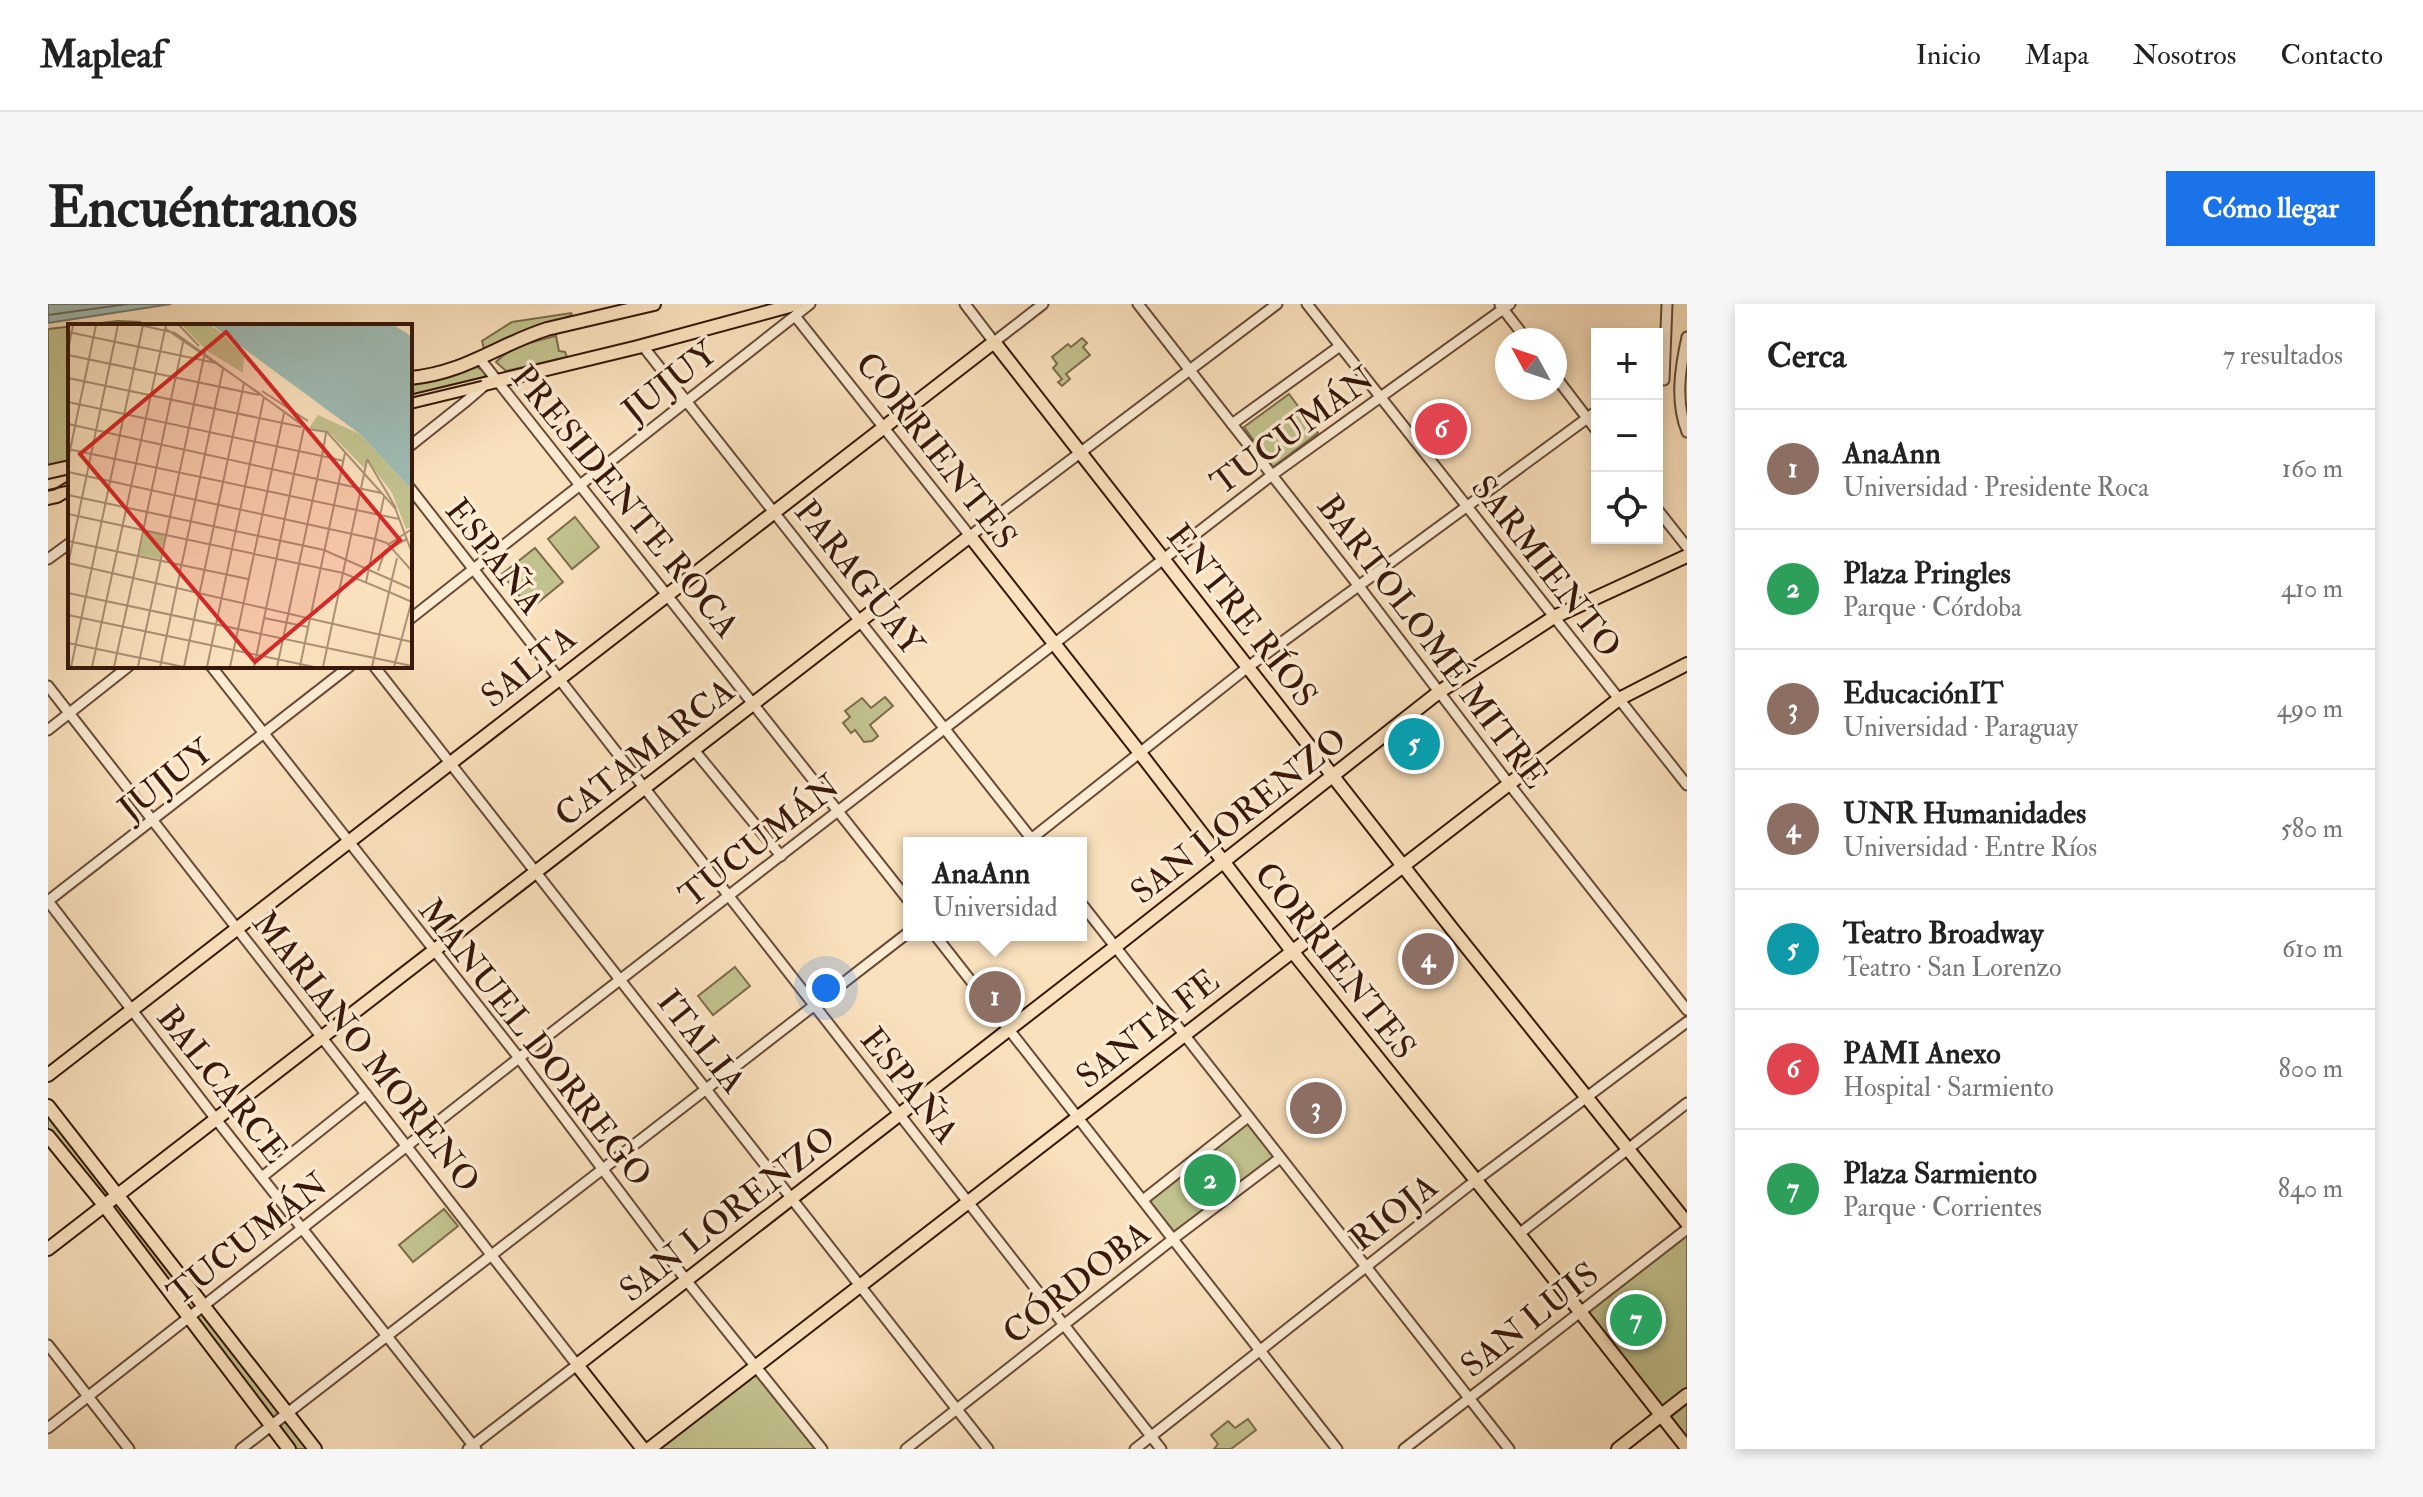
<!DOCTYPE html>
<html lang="es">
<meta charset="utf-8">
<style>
:root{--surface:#fff;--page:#f6f6f6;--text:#222;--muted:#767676;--line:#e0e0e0;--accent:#1a73e8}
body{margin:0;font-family:"IM FELL Double Pica",serif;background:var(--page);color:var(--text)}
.controls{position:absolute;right:24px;top:24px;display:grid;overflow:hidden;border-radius:0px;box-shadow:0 4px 12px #0003}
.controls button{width:72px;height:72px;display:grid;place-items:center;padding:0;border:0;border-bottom:2px solid var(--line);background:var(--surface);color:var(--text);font:40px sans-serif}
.compass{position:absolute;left:1447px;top:24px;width:72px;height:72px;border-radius:50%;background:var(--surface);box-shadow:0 4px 12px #0003;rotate:310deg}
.you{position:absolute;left:778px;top:684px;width:28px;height:28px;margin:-20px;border:6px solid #fff;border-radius:50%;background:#1a73e8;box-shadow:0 0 0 12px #1a73e833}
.badge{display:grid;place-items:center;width:52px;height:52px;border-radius:50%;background:var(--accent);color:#fff;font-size:26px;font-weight:700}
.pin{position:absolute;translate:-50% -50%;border:4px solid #fff;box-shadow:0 2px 8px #0006}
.popup{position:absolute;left:855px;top:533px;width:184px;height:104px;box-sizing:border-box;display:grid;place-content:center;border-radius:0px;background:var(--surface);filter:drop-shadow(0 2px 6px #0005);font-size:26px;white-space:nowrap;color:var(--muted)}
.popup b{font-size:30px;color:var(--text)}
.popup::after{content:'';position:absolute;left:50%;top:100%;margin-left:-16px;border:16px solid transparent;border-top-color:var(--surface)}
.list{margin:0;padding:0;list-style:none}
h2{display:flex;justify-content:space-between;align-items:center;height:104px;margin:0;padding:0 32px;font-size:34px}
h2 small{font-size:26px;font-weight:400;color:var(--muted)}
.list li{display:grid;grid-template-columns:52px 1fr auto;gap:24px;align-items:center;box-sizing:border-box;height:120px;padding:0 32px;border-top:2px solid var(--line)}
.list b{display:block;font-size:30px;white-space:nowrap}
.list p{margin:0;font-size:26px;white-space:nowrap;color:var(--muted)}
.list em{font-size:26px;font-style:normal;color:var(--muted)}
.icon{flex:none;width:44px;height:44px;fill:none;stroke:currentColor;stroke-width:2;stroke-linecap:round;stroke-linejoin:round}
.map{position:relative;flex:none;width:1639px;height:1145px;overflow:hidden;border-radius:0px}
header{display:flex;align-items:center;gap:48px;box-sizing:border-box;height:112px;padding:0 40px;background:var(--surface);border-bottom:2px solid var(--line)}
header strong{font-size:38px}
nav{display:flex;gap:44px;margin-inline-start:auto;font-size:28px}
.intro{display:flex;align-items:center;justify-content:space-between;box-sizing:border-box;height:192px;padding:0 48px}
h1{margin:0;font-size:56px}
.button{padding:20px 36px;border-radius:0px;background:var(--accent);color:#fff;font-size:28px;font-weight:700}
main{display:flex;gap:48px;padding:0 48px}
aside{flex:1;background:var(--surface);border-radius:0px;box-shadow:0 4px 12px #0003}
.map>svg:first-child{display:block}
.green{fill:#c2c28e;stroke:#7c6c4c;stroke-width:2}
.water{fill:#9fbcb5;stroke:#757a71;stroke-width:2}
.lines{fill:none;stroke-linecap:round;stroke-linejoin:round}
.shore{stroke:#6b6a60;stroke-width:2}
.minor-casing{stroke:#684a37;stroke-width:13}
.major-casing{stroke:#37170a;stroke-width:16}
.minor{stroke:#fcecd4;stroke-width:9}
.major{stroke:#fae1bd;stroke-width:12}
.tram{stroke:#37170a;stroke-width:2}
.labels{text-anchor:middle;stroke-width:7;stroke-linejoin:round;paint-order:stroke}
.street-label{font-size:34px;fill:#37170a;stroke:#fcecd4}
.inset-road{fill:none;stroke:#ac9075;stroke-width:2}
.view{fill:#d62828;fill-opacity:0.15;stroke:#d62828;stroke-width:4}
.inset-edge{fill:none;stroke:#37170a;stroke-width:4}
</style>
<header>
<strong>Mapleaf</strong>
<nav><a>Inicio</a><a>Mapa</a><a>Nosotros</a><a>Contacto</a></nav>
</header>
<div class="intro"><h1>Encuéntranos</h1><a class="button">Cómo llegar</a></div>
<main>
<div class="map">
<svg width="1639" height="1145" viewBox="0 0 1639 1145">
<rect width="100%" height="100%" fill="#fae1bd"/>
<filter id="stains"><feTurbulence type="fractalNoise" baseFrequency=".0025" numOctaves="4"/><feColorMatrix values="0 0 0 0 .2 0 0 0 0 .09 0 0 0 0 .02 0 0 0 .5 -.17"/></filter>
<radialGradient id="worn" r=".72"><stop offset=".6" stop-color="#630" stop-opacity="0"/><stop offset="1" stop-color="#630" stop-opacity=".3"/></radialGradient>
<g class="green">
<polygon points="523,9 524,11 436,45 434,37 464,18"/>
<polygon points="70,17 92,18 99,22 22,22 22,158 0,163 0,25"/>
<path d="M508 32 511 47 517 48 519 53 458 67 448 58C462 43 488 37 508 32Z"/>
<polygon points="1034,34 1039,39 1035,43 1042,51 1018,70 1022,75 1014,82 1010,78 1014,75 1005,64 1009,60 1004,53 1020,40 1023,43"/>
<polygon points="429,63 438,69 436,73 362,91 362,78 395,74"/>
<polygon points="1241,90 1270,129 1225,163 1196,123"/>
<polygon points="527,213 551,243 524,265 500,235"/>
<polygon points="487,244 515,278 482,305 454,270"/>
<polygon points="837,393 845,402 822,421 830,432 824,437 816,438 807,426 803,429 795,419 802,413 797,407 814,394 823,404"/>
<polygon points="687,663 702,682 665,711 650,692"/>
<polygon points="0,802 267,1145 241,1145 0,832"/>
<polygon points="1200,813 1232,854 1125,935 1095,896"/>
<polygon points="396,905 410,922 365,958 351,941"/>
<polygon points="1639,925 1639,1144 1532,1009"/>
<polygon points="701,1070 709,1070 767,1145 605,1145"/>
<polygon points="1200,1115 1208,1126 1183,1145 1166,1145 1170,1140 1163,1131 1180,1117 1187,1124"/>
</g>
<polygon class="water" points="0,0 123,0 0,19"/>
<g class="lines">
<polyline class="shore" points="0,11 80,0"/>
<g class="minor-casing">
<g id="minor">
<polyline points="917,0 946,38 995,0"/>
<polyline points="1090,0 1310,281 1461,480 1639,706"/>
<polyline points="1259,0 1639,481"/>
<polyline points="1452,1 1479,36"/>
<polyline points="747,12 922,232 1229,0"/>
<path d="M1639 33C1632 64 1627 98 1639 128"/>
<polyline points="594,41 986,538"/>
<polyline points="432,55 861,597"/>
<polyline points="1507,72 1549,127"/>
<polyline points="1616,76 1619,0"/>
<polyline points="1184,120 1292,42"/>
<polyline points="362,142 416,99 437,81"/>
<polyline points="362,184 1113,1145"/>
<polyline points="1609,205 1639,243"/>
<polyline points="0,255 22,239"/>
<polyline points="362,315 762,0"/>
<polyline points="163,362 471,754 638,976 774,1145"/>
<polyline points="302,362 0,597 167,814 428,1145"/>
<polyline points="326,362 940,1145"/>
<polyline points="0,382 529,1061 420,1145"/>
<polyline points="0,426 81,362"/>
<polyline points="646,446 733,552"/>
<polyline points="978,539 1200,363 1549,107"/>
<polyline points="1033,599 1461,1145"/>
<polyline points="887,631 1289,1145"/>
<polyline points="214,873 318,790"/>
<polyline points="1095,896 1200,813"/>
<polyline points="1471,930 1639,799"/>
<polyline points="0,1041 81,1145"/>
<polyline points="0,1124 471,754 1224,171 1462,0"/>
<polyline points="193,1145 861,628"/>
<polyline points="858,1145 1125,935 1232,854"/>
<polyline points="1087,1145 1428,876 1639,718"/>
<polyline points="1356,1145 1639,925"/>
</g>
</g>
<g class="major-casing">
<g id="major">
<path d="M362 74C417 69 449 41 499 25L606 0"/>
<polyline points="362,98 590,43 749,0"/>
<polyline points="0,168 22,163"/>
<polyline points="0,194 9,192 22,184"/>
<polyline points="0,771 946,38 1405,626 1639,919"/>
<polyline points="0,802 267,1145"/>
<polyline points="0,832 56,901 241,1145"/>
<polyline points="0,945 922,232 1092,449 1244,647 1471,930 1639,1144"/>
<polyline points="595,1145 529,1061 1067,643 1391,388 1506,313 1639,252"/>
<polyline points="601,1145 1571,395 1639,360"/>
<polyline points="1570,1145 1639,1091"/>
</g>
</g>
<use href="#minor" class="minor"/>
<use href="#major" class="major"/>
<g class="tram">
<polyline points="362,94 433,77"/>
<polyline points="0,186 22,181"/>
</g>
</g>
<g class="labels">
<g class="street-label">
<text transform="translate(621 77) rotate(-38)" y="12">JUJUY</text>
<text transform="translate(1244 126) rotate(-36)" y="12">TUCUMÁN</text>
<text transform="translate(889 146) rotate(52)" y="12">CORRIENTES</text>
<text transform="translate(578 197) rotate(51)" y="12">PRESIDENTE ROCA</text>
<text transform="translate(447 252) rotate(52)" y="12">ESPAÑA</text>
<text transform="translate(1499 262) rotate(52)" y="12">SARMIENTO</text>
<text transform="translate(812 273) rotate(52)" y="12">PARAGUAY</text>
<text transform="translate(1195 311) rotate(52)" y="12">ENTRE RÍOS</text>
<text transform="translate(1385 337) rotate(53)" y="12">BARTOLOMÉ MITRE</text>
<text transform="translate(480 362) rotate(-38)" y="12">SALTA</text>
<text transform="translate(596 448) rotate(-38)" y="12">CATAMARCA</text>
<text transform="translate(117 475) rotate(-38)" y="12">JUJUY</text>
<text transform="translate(1190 511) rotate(-38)" y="12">SAN LORENZO</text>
<text transform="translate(711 536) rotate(-38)" y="12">TUCUMÁN</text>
<text transform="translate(1288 656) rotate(52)" y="12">CORRIENTES</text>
<text transform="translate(1099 724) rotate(-38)" y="12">SANTA FE</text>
<text transform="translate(654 737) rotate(52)" y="12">ITALIA</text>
<text transform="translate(488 738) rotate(52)" y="12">MANUEL DORREGO</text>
<text transform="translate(319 747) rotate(52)" y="12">MARIANO MORENO</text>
<text transform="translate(175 780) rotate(52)" y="12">BALCARCE</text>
<text transform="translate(862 781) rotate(52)" y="12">ESPAÑA</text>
<text transform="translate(1345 908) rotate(-38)" y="12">RIOJA</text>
<text transform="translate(679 909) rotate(-38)" y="12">SAN LORENZO</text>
<text transform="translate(199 934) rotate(-38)" y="12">TUCUMÁN</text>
<text transform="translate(1028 978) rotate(-38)" y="12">CÓRDOBA</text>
<text transform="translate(1481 1015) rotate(-38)" y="12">SAN LUIS</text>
</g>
</g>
<g transform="translate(20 20)">
<rect width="344" height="344" fill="#fae1bd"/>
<path d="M114 1H142L156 11 176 33 175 49 139 27ZM250 91 292 110 344 166V203L338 205 324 169 300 137 296 144 262 109 241 104ZM77 206 97 211 92 235 71 231Z" fill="#c2c28e"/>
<path d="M144 1H326L344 13V166L292 110Z" fill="#9fbcb5"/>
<path class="inset-road" d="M72 1 107 9 240 105 259 108 327 184M111 1 131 22M98 5 194 71M0 8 148 39M0 26 5 1M0 31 191 71M0 54 234 103M194 67 240 97M0 78 254 132 209 343M0 100 226 150 186 343M236 104 226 150 313 169M258 109 254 132 276 137M0 125 331 195M299 135 328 184M0 136 28 1M0 148 307 215 319 219 344 247M0 171 79 188 116 14M326 181 344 229M0 190 275 249 321 268 304 343M0 217 70 232 79 188 256 226 344 265M321 220 344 205M329 234 321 268 344 278M0 239 344 318M0 241 50 1M310 247 317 227 339 215M298 258 316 173M0 269 344 342M0 291 246 343M196 294 240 303M0 319 116 343M232 342 277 129M3 343 75 1M24 343 98 1M46 343 70 232 180 255M70 343 137 28M92 343 155 45M116 343 176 59M139 343 196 73M162 343 216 89M255 343 299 136M326 343 344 276"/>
<path class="view" d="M158 8 332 216 187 338 12 130Z"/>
<rect width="344" height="344" class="inset-edge"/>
</g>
<rect width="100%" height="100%" filter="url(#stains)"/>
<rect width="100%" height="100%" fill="url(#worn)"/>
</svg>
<div class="controls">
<button>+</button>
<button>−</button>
<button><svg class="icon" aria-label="locate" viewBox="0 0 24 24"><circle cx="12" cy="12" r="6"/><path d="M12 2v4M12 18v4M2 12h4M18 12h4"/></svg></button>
</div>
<svg class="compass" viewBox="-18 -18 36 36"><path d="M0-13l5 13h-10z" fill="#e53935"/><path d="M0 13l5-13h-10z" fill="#767676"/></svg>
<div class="you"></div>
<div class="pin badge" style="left:947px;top:693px;background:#8d6e63">1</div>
<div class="popup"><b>AnaAnn</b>Universidad</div>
<div class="pin badge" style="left:1162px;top:876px;background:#2e9e5b">2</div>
<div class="pin badge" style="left:1268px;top:804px;background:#8d6e63">3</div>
<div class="pin badge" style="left:1380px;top:655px;background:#8d6e63">4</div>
<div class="pin badge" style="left:1366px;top:440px;background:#0f9aa8">5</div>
<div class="pin badge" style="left:1393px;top:125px;background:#e0444e">6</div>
<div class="pin badge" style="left:1588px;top:1016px;background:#2e9e5b">7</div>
</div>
<aside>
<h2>Cerca<small>7 resultados</small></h2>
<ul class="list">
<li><span class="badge" style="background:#8d6e63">1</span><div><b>AnaAnn</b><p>Universidad · Presidente Roca</p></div><em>160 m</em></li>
<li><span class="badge" style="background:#2e9e5b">2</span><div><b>Plaza Pringles</b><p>Parque · Córdoba</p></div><em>410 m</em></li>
<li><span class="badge" style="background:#8d6e63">3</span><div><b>EducaciónIT</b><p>Universidad · Paraguay</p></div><em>490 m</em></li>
<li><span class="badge" style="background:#8d6e63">4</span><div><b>UNR Humanidades</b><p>Universidad · Entre Ríos</p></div><em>580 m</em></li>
<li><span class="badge" style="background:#0f9aa8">5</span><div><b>Teatro Broadway</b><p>Teatro · San Lorenzo</p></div><em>610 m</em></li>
<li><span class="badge" style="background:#e0444e">6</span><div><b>PAMI Anexo</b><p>Hospital · Sarmiento</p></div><em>800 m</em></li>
<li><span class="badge" style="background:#2e9e5b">7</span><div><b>Plaza Sarmiento</b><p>Parque · Corrientes</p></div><em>840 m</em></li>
</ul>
</aside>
</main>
